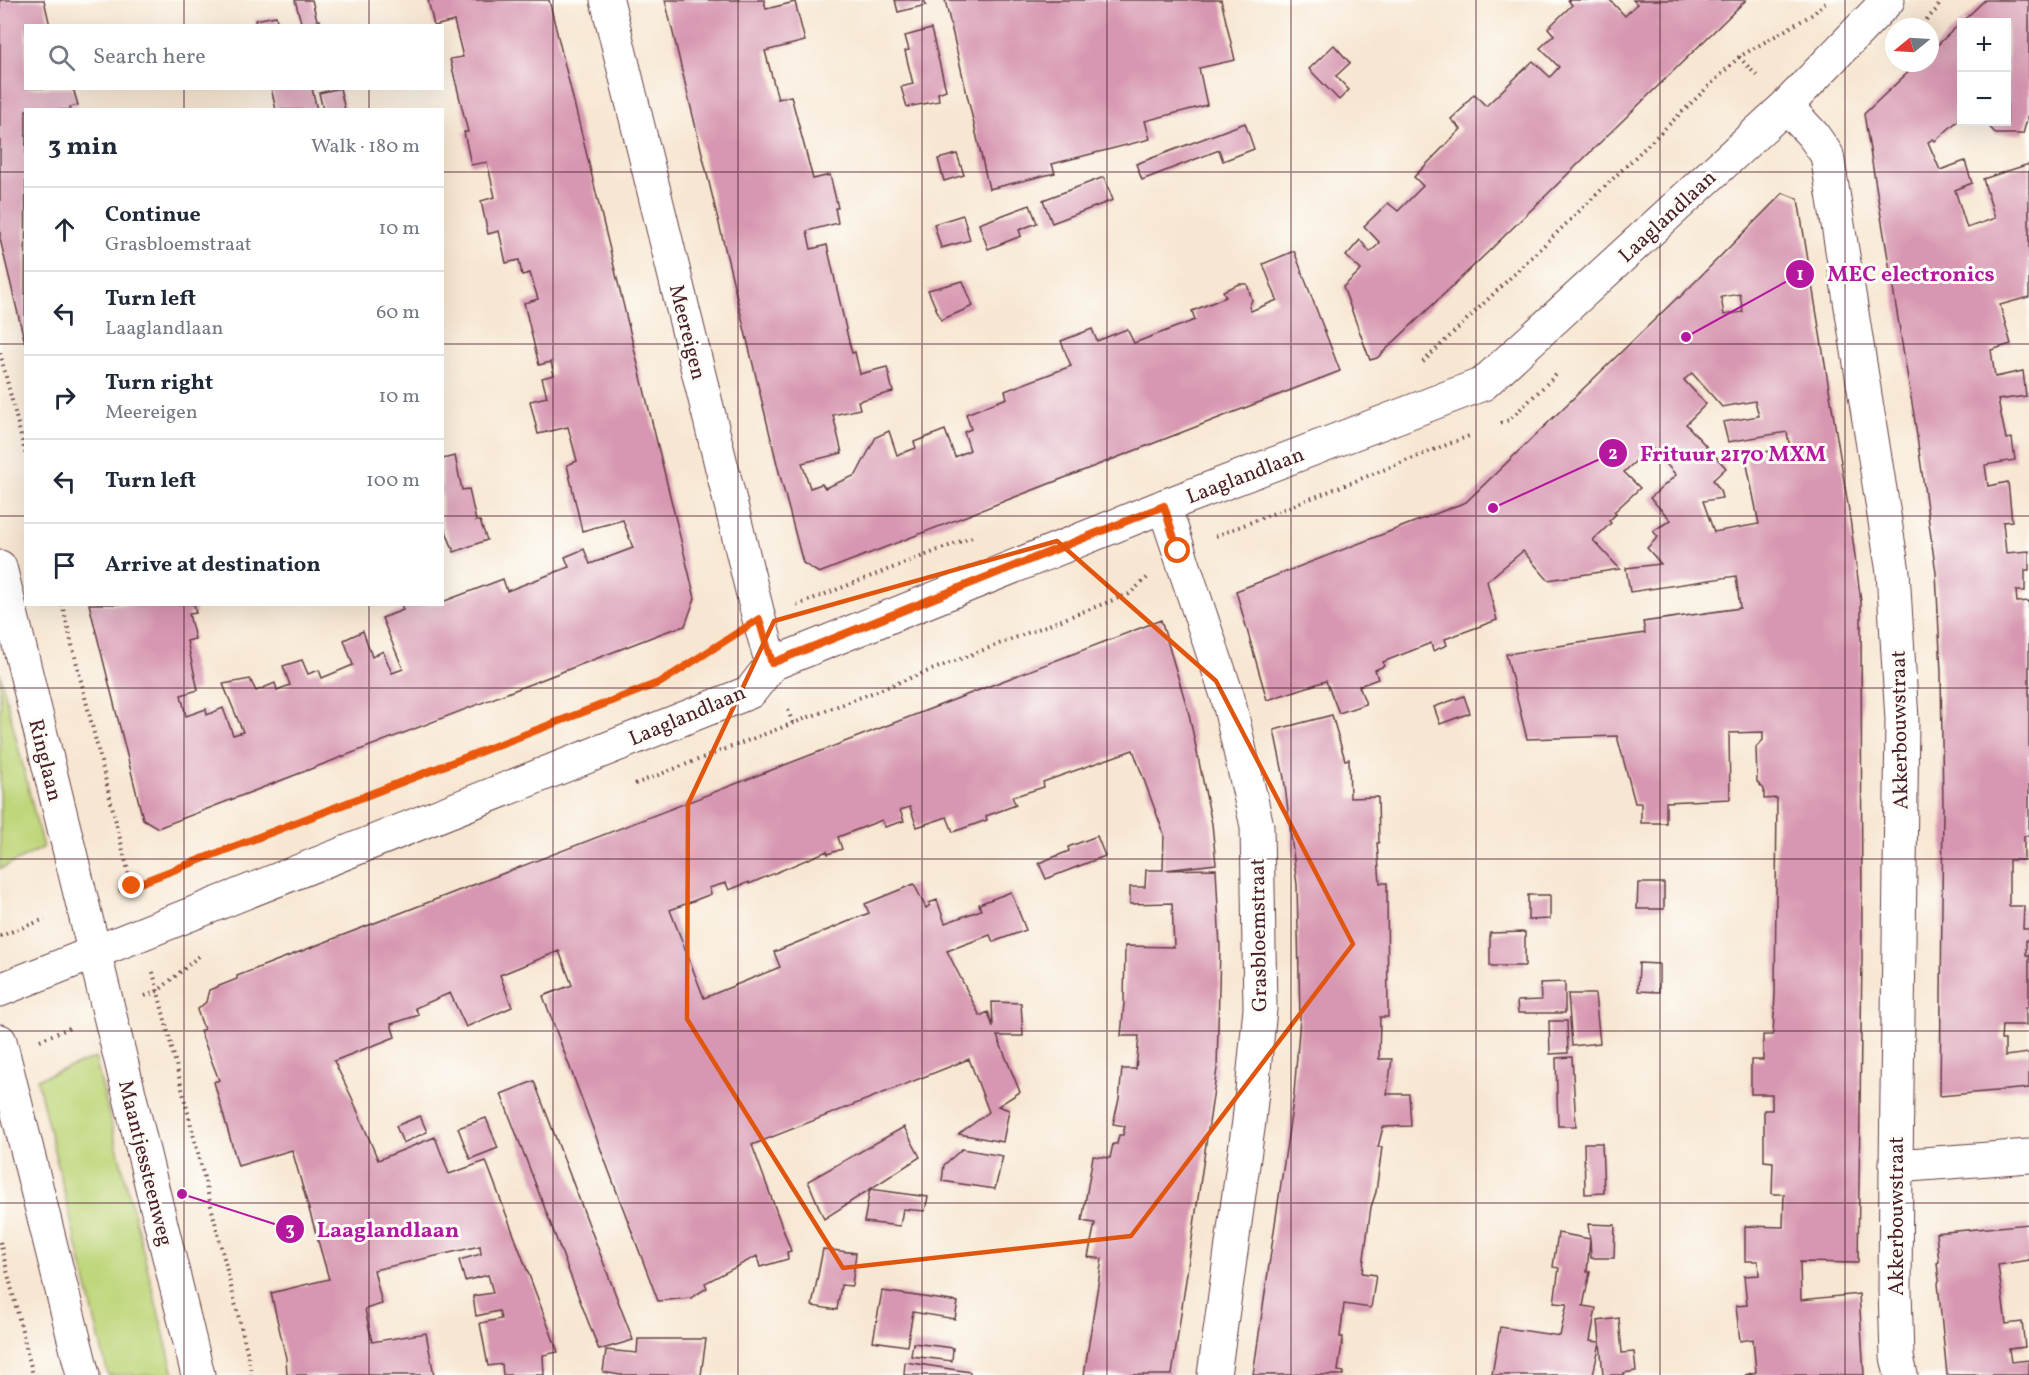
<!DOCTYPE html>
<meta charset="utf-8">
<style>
:root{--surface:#fff;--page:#f6f6f7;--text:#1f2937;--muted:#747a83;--line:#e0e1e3}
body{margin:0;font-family:Vollkorn,serif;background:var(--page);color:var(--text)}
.controls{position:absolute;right:18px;top:18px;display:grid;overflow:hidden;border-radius:0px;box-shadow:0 6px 24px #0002}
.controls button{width:54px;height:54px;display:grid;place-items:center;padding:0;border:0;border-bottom:2px solid var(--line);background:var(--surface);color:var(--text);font:30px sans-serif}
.compass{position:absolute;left:1885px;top:18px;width:54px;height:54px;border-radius:50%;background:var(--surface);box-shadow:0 6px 24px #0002;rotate:252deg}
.stop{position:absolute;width:18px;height:18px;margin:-14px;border:4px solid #ea580c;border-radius:50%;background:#fff}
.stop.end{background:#ea580c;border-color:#fff;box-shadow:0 2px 6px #0008}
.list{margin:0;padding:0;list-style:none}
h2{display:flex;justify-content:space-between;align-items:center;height:78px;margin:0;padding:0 24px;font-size:26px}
h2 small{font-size:20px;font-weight:400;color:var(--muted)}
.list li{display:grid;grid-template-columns:39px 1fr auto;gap:18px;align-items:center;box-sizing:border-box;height:84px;padding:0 24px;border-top:2px solid var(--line)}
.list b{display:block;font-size:22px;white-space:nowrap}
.list p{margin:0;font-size:20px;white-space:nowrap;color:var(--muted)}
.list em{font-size:20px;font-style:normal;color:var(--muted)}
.icon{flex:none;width:33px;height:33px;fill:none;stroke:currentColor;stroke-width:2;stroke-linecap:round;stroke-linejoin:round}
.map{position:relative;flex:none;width:2029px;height:1375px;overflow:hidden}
.search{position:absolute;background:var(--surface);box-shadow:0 6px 24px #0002;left:24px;top:24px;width:420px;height:66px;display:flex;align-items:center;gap:15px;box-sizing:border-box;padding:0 21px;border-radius:0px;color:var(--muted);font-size:22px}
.panel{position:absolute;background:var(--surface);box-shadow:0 6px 24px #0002;left:24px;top:108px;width:420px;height:498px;border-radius:0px}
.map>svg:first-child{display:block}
.green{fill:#bfd67a;stroke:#847a52;stroke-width:1.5}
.building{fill:#d796b1;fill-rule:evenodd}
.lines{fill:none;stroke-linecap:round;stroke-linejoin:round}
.minor-casing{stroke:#643d44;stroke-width:35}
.tertiary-casing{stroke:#643d44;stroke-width:35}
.path{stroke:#643d44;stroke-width:4;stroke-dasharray:1.5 4.5;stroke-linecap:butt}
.minor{stroke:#fff;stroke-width:33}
.tertiary{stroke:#fff;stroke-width:33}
.route{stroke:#ea580c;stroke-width:8}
.marked{fill:none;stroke:#e0560e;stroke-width:4.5;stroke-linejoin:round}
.grid{fill:none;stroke:#4a1f2b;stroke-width:1.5;stroke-opacity:0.55}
.labels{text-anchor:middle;stroke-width:6;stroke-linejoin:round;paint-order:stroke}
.street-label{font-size:21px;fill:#4a1f2b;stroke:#fdfcf7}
.leader{fill:none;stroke:#b5179e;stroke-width:2}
.callout-dot{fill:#b5179e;stroke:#fdfcf7;stroke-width:2}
.mark-label{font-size:18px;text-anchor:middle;font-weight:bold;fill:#fff}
.callout-label{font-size:22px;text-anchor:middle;font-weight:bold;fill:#b5179e;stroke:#fdfcf7;stroke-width:6;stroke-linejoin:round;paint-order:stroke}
</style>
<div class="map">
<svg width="2029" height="1375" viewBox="0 0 2029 1375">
<rect width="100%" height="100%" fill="#fdfcf7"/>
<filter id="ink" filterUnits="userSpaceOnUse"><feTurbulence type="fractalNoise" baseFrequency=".0167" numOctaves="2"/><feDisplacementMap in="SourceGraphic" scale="12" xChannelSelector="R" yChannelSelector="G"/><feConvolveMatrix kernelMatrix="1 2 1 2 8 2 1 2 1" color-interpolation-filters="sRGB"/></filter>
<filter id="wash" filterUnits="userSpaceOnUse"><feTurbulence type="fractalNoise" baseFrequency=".008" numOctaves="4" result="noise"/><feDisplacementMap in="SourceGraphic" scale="24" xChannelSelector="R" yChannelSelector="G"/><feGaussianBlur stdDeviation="1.35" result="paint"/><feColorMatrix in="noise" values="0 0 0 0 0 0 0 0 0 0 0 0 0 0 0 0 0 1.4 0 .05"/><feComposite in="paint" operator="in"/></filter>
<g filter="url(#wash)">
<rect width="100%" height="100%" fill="#f7e6d1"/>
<g class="green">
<polygon points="0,673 43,848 0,869"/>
<polygon points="95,1058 174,1375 108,1375 37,1079"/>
</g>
<g id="blocks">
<g class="building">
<polygon points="0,0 44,0 50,26 26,26 26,88 73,88 78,105 70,107 71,110 26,110 25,343 0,239"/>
<polygon points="295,0 312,0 317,20 320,20 321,26 302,26"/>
<polygon points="428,0 549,0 695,598 685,626 665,632 158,828 143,819 89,604 194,604 196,613 189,614 195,639 187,641 198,690 181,695 186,716 206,709 207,715 223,708 233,735 243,732 223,684 250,679 256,691 275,683 277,690 290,685 283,666 302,660 308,674 319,670 322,678 353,665 344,640 363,631 372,657 383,651 392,673 403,669 382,618 403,610 401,604 442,604 442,602 503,579 507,591 569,567 565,557 584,549 590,564 633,548 623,520 582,531 567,465 577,461 568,427 538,434 530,401 547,397 542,378 554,375 551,362 539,365 524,303 538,299 530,273 522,275 519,260 506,263 499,231 488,234 481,201 495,197 487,162 471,165 464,132 468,132 450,59 463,57 454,21 434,26"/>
<polygon points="665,0 764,0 766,9 795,2 805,41 765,51 778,99 791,96 813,179 830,175 838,208 835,208 838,223 807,231 811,249 827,245 849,342 852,353 855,352 860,374 887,367 893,392 858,401 860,409 833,415 842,453 802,463 810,488 822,484 825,488 856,475 876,437 889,431 897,455 916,448 914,442 945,430 955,457 970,450 964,432 971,429 966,414 1007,398 1005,391 1071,366 1061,341 1092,329 1097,341 1127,329 1134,343 1195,320 1192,311 1226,297 1223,291 1239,284 1247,284 1252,300 1249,307 1251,311 1277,300 1263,264 1294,251 1340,371 819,573 803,563 778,468"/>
<polygon points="895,0 924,0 926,5 898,12"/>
<polygon points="945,0 1221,0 1235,60 1199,68 1207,105 1145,121 1150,139 1052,164 1055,173 989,189"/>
<polygon points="1568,0 1610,0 1625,16 1637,4 1633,0 1746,0 1487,253 1377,358 1370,360 1343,287 1361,270 1346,256 1360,240 1370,252 1380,243 1364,226 1388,203 1398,211 1423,186 1414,177 1461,129 1451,119 1465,106 1464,105 1474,94 1486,106 1533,61 1550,77 1559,67 1540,48 1554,35 1548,28 1572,5"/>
<polygon points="1985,0 2029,0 2029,112 2023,134 1996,134 1985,122 2007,122 2007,22 1962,22 1962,117 1935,141 1933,139 1928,142 1940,170 1965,161 1972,183 1955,190 1967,228 1995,218 1983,179 2029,164 2029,297 2000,305 2011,344 1991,350 1995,377 2023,371 2026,396 1998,400 2006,439 2012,438 2015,460 1985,465 1988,486 2008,482 2012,521 2003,522 2006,553 2029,551 2029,570 2025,570 2025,591 2016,591 2017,602 2029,601 2029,836 2024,836 2024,860 2009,860 2009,906 2024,906 2023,929 2029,929 2029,940 2026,940 2026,955 2029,955 2029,1007 2026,1007 2026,1025 2002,1025 2001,1040 2005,1040 2005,1056 2029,1053 2029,1088 1940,1096 1943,806 1941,672 1936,573 1914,415 1864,114 1918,63 1930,63 1930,52"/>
<polygon points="276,16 278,26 256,26 255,20"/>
<polygon points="931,29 946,90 938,93 939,101 907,107 901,87 913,84 905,51 909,50 905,36"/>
<polygon points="1334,45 1350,63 1336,76 1349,90 1339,100 1309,69"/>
<polygon points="271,88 312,88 317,110 276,110"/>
<polygon points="340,88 345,110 323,110 319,93"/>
<polygon points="1245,123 1254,149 1223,161 1219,150 1142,180 1136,164"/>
<polygon points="957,154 964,175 944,181 938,159"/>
<polygon points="1104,177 1113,200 1052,223 1043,200"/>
<path d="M1783 193 1798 199 1849 511 1861 602 1862 956 1858 1263 1800 1262 1801 1300 1859 1294 1864 1375H1745L1756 1372 1753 1339 1740 1341 1736 1306 1747 1305 1744 1276 1759 1275 1758 1261H1745V1226L1783 1227 1784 1194H1772L1773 1162 1764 1161V1110H1772V1094H1751V1060H1763V1035H1773L1775 994 1777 798 1764 799V789L1757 782 1756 747 1763 740V732L1729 733 1730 799 1666 802V823H1641V803H1635L1617 736 1527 739 1506 654 1645 633 1643 622 1740 608 1736 576 1630 592 1626 568 1661 564 1647 548 1658 537 1653 531 1671 520 1650 498 1676 475 1651 447 1624 472 1640 488 1614 512 1616 514 1609 521 1611 523 1593 540 1620 569 1548 580 1523 551 1487 581 1497 620 1445 639 1447 645 1433 651 1431 643 1383 662 1384 666 1375 670 1378 679 1359 686 1366 704 1339 713 1326 681 1267 700 1236 591 1466 502 1678 297 1679 298ZM1740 294 1743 312 1724 315 1721 297ZM1692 373 1722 407 1755 401 1759 416 1723 422 1728 442 1787 432 1790 448 1745 455 1759 524 1714 532 1703 501 1722 498 1720 490 1713 480 1726 468 1686 424 1706 404 1684 380Z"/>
<polygon points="1030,205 1037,223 1019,230 1021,236 988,249 979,224"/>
<polygon points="963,215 970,240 941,248 934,224"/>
<polygon points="963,281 973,306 941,320 928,290"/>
<polygon points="455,456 462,490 469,489 476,521 480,521 487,540 454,552 442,521 442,459"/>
<polygon points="1161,620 1189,714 1212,824 1216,864 1165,870 1216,869 1220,948 1217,1069 1172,1375 1084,1375 1102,1259 1088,1257 1095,1223 1082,1221 1093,1156 1110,1158 1113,1144 1117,1144 1119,1135 1123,1135 1125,1126 1113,1124 1119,1099 1122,1069 1136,1069 1139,1036 1121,1036 1124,1003 1125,946 1174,947 1172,903 1130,904 1130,887 1145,887 1146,870 1163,870 1164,834 1133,750 1043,782 1044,787 1012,797 1016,805 986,816 987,820 953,832 947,817 917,827 910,807 900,810 904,821 885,827 882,820 838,837 842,849 828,854 827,851 749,884 749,882 729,890 726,883 709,888 711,894 670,910 704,998 780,967 774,952 869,913 865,904 914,884 926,908 930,905 929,903 937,900 945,923 981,910 979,904 1011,892 1026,930 993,942 990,935 947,951 980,1016 988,1012 993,1027 992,1002 1021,1003 1023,1036 997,1036 1020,1092 998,1106 1009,1110 1003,1142 959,1134 989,1112 969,1059 752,1145 791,1251 787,1252 788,1259 760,1267 757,1256 705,1283 707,1288 691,1298 658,1301 543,996 572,985 559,951 500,975 512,1007 466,1027 450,993 415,1008 419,1015 391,1024 395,1037 334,1061 352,1098 378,1160 435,1137 449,1174 486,1161 558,1352 543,1355 544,1375 503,1375 502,1364 488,1366 480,1323 501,1319 499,1311 476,1316 473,1296 493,1293 489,1278 488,1275 465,1281 459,1260 481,1254 480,1246 374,1270 382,1304 365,1309 372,1342 426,1333 434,1375 287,1375 286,1358 271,1293 329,1279 292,1150 238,1166 214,1082 219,1080 200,1031 204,1029 197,1010 206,1002 209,990 237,979 237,976"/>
<polygon points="1464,696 1470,713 1440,724 1434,707"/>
<polygon points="1332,715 1345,760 1349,759 1350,798 1378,797 1379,843 1377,843 1380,883 1387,883 1388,1017 1380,1017 1379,1059 1392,1059 1387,1094 1409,1094 1411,1126 1383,1127 1378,1147 1382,1147 1376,1192 1371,1207 1362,1273 1376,1275 1371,1308 1344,1304 1340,1337 1343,1337 1338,1371 1344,1372 1343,1375 1253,1375 1294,1094 1300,1018 1297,885 1284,778 1274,730"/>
<polygon points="1097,836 1105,856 1046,879 1039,863 1069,851 1068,847"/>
<polygon points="1638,883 1664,883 1664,909 1637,909"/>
<polygon points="1528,895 1550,895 1550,919 1528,920"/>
<polygon points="1525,932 1525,966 1490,966 1490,933"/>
<polygon points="1639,963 1659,964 1659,992 1638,991"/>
<polygon points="1565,982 1565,1013 1518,1013 1517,1001 1541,1000 1540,983"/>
<polygon points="1568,994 1595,994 1600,1043 1572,1046"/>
<polygon points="1549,1021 1567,1021 1568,1053 1550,1054"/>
<polygon points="1572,1057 1576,1126 1558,1126 1556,1058"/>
<polygon points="534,1081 633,1340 599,1350 501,1094"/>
<polygon points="420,1116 427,1132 403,1143 396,1126"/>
<polygon points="486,1118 498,1148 470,1159 458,1128"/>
<polygon points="904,1127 920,1157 824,1219 808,1181"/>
<polygon points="1584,1143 1602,1143 1604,1193 1585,1194"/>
<polygon points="962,1149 1003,1156 995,1189 942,1181 944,1165"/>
<polygon points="870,1189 928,1197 925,1211 903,1209 900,1226 864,1222"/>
<polygon points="1588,1224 1615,1225 1614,1258 1591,1258 1590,1239 1587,1272 1590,1272 1583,1306 1596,1308 1590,1341 1600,1342 1598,1321 1619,1318 1622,1353 1634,1352 1636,1371 1624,1373 1624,1375 1603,1375 1600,1342 1593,1375 1492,1375 1500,1327 1560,1336 1567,1304 1554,1303 1559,1268 1553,1267 1558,1233 1590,1239"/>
<polygon points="2029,1224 2029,1260 1998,1265 2006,1324 2022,1322 2025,1347 2009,1349 2011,1362 2029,1360 2029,1375 1947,1375 1938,1283 1939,1281 1937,1263 1939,1262 1936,1233"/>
<polygon points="823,1249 856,1253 852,1286 841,1285 837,1310 812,1306"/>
<polygon points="882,1291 958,1302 955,1319 913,1312 907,1346 873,1341"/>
<polygon points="638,1339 706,1339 701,1375 620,1375 603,1372 606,1350 637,1353"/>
<polygon points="913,1343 953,1348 952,1361 911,1356"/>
<polygon points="905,1362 970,1372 970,1375 904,1375"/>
</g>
</g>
</g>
<g filter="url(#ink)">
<use href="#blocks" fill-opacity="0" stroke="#643d44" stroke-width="1.5"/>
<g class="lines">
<g class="minor-casing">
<g id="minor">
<polyline points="607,0 759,619 772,664"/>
<polyline points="1786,106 1813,135 1827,155 1893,572 1902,720 1896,1166 1895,1290 1897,1357 1901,1375"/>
<polyline points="1164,506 1228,698 1257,826 1260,1009 1249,1121 1214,1375"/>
<polyline points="0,990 750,692 772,664 1164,506 1483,384 1786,106 1888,0"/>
<polyline points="1896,1166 2029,1156"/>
</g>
</g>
<g class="tertiary-casing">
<g id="tertiary">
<polyline points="0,567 198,1375"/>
<polyline points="0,1041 83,1375"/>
</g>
</g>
<g class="path">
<polyline points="1922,24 1937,9 1941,0"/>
<polyline points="1739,57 1758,77"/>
<polyline points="0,353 26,456"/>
<polyline points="1423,362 1739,57 1813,14 1828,0"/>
<polyline points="1501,423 1509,420 1558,373"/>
<polyline points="1216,536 1469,436"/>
<polyline points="62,604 134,895"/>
<polyline points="797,605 972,537"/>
<polyline points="662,681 724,642"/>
<polyline points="788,710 793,724"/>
<polyline points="635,784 1129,594 1147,578"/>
<polyline points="119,891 585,711"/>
<polyline points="0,936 45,919"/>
<polyline points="153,972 248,1355 251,1375"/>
<polyline points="145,996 158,991 199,956"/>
<polyline points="40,1040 72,1027"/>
<polyline points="0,1242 33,1375"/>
</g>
<use href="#minor" class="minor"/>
<use href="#tertiary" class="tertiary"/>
</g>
</g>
<g class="lines" filter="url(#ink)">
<polyline class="route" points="132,886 661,682 759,619 772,663 1164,506 1178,551"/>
</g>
<path class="marked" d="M1057 541 1216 681 1353 944 1131 1236 843 1268 687 1019 688 804 774 621Z"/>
<path class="grid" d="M184 0V26M369 0V26M553 0V1375M738 0V1375M922 0V1375M1107 0V1375M1291 0V1375M1476 0V1375M1660 0V1375M1845 0V1375M184 88V110M369 88V110M0 172H26M442 172H2029M0 344H26M442 344H2029M0 516H26M442 516H2029M184 604V1375M369 604V1375M0 688H2029M0 859H2029M0 1031H2029M0 1203H2029"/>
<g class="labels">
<g class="street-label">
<text transform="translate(1667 216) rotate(-43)" y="7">Laaglandlaan</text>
<text transform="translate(688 332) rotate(76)" y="7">Meereigen</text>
<text transform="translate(1245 475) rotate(-21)" y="7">Laaglandlaan</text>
<text transform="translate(687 715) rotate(-23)" y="7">Laaglandlaan</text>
<text transform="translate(1899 730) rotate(-91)" y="7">Akkerbouwstraat</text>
<text transform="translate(46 760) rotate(76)" y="7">Ringlaan</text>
<text transform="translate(1258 935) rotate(-91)" y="7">Grasbloemstraat</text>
<text transform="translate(146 1163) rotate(76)" y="7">Maantjessteenweg</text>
<text transform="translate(1896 1216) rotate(-90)" y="7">Akkerbouwstraat</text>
</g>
</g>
<path class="leader" d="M1686 337L1800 274M1493 508L1613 453M182 1194L290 1229"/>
<g class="callout-dot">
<circle cx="1686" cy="337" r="6"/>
<circle cx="1493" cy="508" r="6"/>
<circle cx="182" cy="1194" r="6"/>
<circle cx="1800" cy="274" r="15"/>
<circle cx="1613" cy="453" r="15"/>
<circle cx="290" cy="1229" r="15"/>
</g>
<g class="mark-label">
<text x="1800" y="280">1</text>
<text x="1613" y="459">2</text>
<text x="290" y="1235">3</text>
</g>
<g class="callout-label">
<text x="1911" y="281">MEC electronics</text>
<text x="1733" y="461">Frituur 2170 MXM</text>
<text x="388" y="1237">Laaglandlaan</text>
</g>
</svg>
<div class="controls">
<button>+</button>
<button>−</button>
</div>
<svg class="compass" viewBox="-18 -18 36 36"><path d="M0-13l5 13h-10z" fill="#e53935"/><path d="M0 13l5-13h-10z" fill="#747a83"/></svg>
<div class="stop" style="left:1178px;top:551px"></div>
<div class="stop end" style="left:132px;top:886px"></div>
<div class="search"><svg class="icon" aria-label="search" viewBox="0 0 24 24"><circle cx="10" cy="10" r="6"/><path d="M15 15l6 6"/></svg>Search here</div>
<section class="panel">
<h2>3 min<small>Walk · 180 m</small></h2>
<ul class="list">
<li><svg class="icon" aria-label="ahead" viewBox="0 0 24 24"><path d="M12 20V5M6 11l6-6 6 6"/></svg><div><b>Continue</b><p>Grasbloemstraat</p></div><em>10 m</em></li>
<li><svg class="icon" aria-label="left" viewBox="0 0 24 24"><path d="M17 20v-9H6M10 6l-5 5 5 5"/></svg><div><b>Turn left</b><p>Laaglandlaan</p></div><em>60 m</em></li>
<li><svg class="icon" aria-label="right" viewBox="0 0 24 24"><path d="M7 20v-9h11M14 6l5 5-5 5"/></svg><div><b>Turn right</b><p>Meereigen</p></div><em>10 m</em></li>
<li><svg class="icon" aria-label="left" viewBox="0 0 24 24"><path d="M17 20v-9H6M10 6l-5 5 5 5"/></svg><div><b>Turn left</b></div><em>100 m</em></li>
<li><svg class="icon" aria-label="arrive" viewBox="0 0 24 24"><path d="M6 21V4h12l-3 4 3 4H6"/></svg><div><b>Arrive at destination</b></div></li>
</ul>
</section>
</div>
